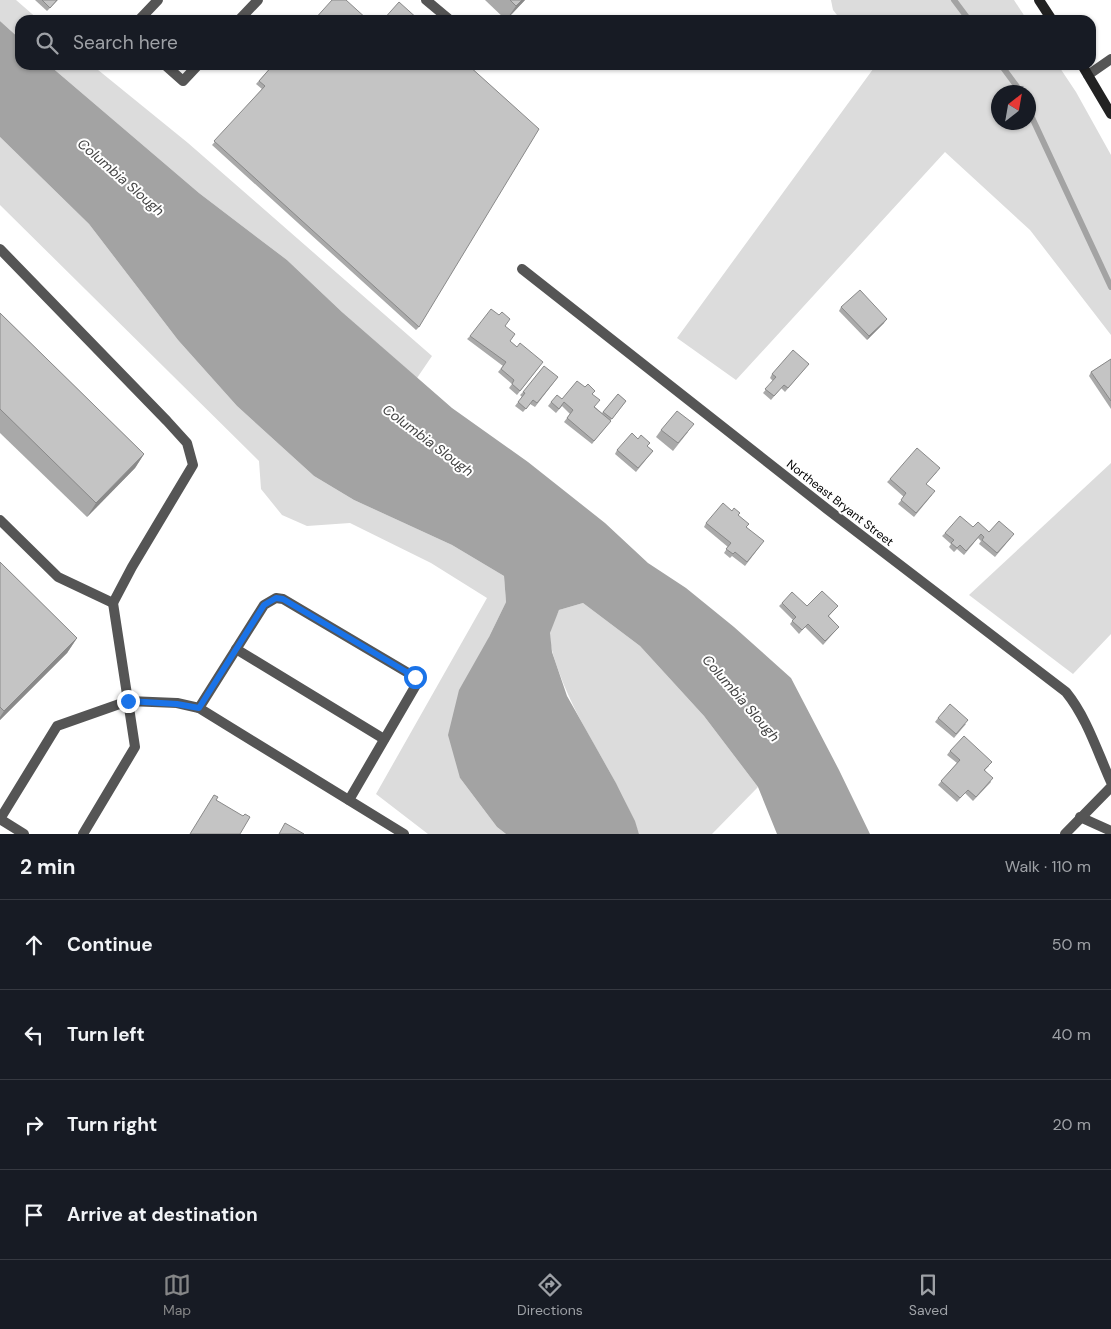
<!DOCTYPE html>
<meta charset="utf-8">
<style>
:root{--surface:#171b24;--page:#242831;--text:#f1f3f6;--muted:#9ea1a6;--line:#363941;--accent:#858687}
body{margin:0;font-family:"DM Sans",sans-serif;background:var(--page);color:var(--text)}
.compass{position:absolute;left:991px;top:85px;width:45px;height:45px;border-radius:50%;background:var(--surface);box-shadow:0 1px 4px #0004;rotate:31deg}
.stop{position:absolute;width:15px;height:15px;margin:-11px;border:4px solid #1a73e8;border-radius:50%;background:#fff}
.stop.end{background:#1a73e8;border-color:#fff;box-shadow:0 1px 5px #0008}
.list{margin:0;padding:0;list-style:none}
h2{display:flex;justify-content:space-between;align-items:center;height:65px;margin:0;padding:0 20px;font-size:21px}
h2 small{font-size:16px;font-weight:400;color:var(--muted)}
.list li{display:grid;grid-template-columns:32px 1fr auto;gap:15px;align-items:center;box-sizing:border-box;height:90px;padding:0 20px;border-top:1px solid var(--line)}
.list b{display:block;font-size:19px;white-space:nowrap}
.list em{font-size:16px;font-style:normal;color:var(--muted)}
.icon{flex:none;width:28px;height:28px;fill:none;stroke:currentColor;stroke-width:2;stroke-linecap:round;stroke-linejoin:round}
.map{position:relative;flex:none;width:1111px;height:834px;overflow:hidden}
.search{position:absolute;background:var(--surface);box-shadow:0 1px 4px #0004;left:15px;right:15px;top:15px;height:55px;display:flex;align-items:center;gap:12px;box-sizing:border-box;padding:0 18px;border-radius:15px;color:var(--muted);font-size:19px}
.sheet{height:425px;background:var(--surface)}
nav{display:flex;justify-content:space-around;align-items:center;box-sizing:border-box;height:70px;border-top:1px solid var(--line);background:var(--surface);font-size:14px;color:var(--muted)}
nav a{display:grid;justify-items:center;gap:2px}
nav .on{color:var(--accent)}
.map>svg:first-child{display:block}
.green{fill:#dcdcdc;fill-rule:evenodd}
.water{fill:#a3a3a3}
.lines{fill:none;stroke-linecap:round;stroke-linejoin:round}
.stream{stroke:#a3a3a3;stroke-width:6}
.lane{stroke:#555;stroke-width:10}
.street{stroke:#555;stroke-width:10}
.secondary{stroke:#222;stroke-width:10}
.wall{fill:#a9a9a9}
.shaded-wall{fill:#898989}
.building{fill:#c4c4c4;stroke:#898989}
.route{stroke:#1a73e8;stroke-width:6}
.labels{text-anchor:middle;stroke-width:4;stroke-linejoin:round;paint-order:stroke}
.street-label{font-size:12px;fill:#000;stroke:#fff}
.water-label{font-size:14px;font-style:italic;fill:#444;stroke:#fff}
</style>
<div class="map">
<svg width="1111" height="834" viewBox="0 0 1111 834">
<rect width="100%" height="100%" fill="#fff"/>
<g class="green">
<polygon points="0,0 16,0 39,20 20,20 20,39 0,21"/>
<polygon points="831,0 1014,0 1027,20 841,20 833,10"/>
<polygon points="49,65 92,65 188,143 432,356 417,378 342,312 287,260 199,193"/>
<path d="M876 65H1058L1076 92 1111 155V335L1030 230 945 152 736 380 677 338ZM998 92H1028V122H998Z"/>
<polygon points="0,137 89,224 178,340 237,406 314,476 354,500 452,545 504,576 506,602 489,637 460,778 497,827 506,834 428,834 376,794 487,598 431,563 350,523 307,526 282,515 261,489 259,461 0,205"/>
<polygon points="1111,463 1111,634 1073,674 969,595"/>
<path d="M583 603 640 646 704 716 758 787 712 834H639C619 777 579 729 559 672 555 660 550 648 550 635 550 627 556 617 559 610Z"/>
</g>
<polygon class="water" points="0,21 20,39 20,65 49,65 199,193 287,260 342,312 452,408 528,462 605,523 648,563 686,588 734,627 791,678 839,770 870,834 777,834 758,787 704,716 640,646 583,603 559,610 550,633 552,652 567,696 616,783 635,821 639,834 506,834 497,827 460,778 448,735 459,690 489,637 506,602 504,576 452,545 354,500 314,476 237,406 178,340 89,224 0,137"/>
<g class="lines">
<g class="stream">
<polyline points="954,0 969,20"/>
<polyline points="1001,65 1021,92"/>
<polyline points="1028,109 1111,287"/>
</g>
<g class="lane">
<polyline points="426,0 450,20"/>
<polyline points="139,20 158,0"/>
<polyline points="239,20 258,0"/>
<polyline points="165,65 183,81 198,65"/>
<polyline points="1088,75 1111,59"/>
<polyline points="0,249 167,421 187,443 193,465 132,567 113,603 58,577 0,520"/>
<polyline points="113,603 128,701"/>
<polyline points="236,649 384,739"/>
<polyline points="199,708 264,605 276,598 283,599 415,677 416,685 349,800"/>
<polyline points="24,834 0,819 57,726 128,701 177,703 199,708 404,834"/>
</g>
<g class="street">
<path d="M522 269 827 509 1066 692C1087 718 1097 751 1111 782"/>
<polyline points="1080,817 1111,831"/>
<polyline points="83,834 135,747 128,701"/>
<polyline points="1065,834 1111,787"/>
</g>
<g class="secondary">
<polyline points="1039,0 1052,20"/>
<polyline points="1082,65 1111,114"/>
</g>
</g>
<g class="wall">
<polygon points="35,0 58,0 47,11"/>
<polygon points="485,0 525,0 506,20"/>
<polygon points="273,65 419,327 416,330 212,145 262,89 256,84"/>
<polygon points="841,307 884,323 867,340 839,311"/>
<polygon points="0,313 144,454 135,468 87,517 0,433"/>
<polygon points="505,326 510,341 540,366 517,395 509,388 512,384 498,372 503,366 467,339 470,336"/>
<polygon points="1111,359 1111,409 1089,376 1091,372"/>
<polygon points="806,367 785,392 781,388 771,400 763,393 773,381 770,378 772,374"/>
<polygon points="558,377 535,407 530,404 523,412 515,406 522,397 520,395 523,392"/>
<polygon points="618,394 626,401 592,444 564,422 570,414 562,406 556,413 548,406 551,402 562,399 593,395 595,407 602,413"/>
<polygon points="661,430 688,432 673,451 656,437"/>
<polygon points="638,439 650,443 647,446 653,451 636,472 615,454 617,450"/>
<polygon points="937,472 926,484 932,495 914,517 898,504 904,497 887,482 890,479"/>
<polygon points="738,516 761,545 745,566 732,556 730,558 724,553 728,547 704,527 706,523"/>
<polygon points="973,527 989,532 1011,538 995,557 979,544 981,541 978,538 964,555 957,549 954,552 949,547 951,544 942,536 945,533"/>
<polygon points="0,562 77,638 67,653 0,720"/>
<polygon points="782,603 807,606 838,606 829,616 839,627 823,645 805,627 799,634 790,624 793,620 779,606"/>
<polygon points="938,718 966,724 954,738 935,722"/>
<polygon points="950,751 989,766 985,770 991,782 973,801 965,793 957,802 938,785 957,763 947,755"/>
</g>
<g class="shaded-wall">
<polygon points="522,0 525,0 506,20 516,6"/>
<polygon points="887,319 884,323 867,340 869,336"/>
<polygon points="144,454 135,468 87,517 96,503"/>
<polygon points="77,638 67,653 0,720 0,717 4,711"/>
</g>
<g class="building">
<polygon points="42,0 57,0 50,8"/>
<polygon points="332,0 346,0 368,20 314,20"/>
<polygon points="510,0 522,0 516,6"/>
<polygon points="399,2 419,20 383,20"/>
<polygon points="273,65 468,65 539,129 419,327 214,141 265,86 259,81"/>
<polygon points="860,290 887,319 869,336 841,307"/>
<polygon points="491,309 499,315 502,312 510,319 505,326 515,334 510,341 517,347 520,343 543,362 520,391 512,384 514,380 501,369 506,362 470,336"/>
<polygon points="0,313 144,454 96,503 0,409"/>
<polygon points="793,350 809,364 788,388 784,385 774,396 765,389 776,377 772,374"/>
<polygon points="1111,359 1111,401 1091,372"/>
<polygon points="544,366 558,377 537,403 533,400 526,409 518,402 525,393 523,392"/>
<polygon points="577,381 585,387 588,384 595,391 592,394 600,400 594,407 611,421 594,441 567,418 573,410 564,402 559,409 551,402 557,395 562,399"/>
<polygon points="618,394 626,401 612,419 603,412"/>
<polygon points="677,411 694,424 678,443 661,430"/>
<polygon points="632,433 638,439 641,435 650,443 647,446 653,451 638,468 617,450"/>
<polygon points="917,448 940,468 926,484 935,491 916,513 901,500 906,493 890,479"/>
<polygon points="723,503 732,511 734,508 740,513 738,515 749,524 746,527 764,541 747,562 735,552 733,554 726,549 731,543 706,523"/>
<polygon points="960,516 973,527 978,522 989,532 999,521 1014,534 997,553 982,540 984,537 981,534 966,551 960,545 957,548 951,543 954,540 945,533"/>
<polygon points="0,562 77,638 4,711 0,707"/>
<polygon points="822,591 838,606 828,616 839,627 825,641 808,624 802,630 792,621 796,617 782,603 792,592 807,606"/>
<polygon points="950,704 968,720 956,734 938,718"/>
<polygon points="964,736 992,762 984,770 993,778 976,797 968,790 960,798 941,781 960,760 950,751"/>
<polygon points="214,795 218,797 216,800 243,816 245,814 250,817 240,834 190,834"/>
<polygon points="285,823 304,834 279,834"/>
</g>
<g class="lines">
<polyline class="route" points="128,701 177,704 199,708 264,605 276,598 283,599 415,677"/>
</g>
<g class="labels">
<g class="street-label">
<text transform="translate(840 503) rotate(38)" y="4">Northeast Bryant Street</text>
</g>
<g class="water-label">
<text transform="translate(121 177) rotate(41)" y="5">Columbia Slough</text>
<text transform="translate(428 440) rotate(37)" y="5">Columbia Slough</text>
<text transform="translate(741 698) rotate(49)" y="5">Columbia Slough</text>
</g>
</g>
</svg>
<svg class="compass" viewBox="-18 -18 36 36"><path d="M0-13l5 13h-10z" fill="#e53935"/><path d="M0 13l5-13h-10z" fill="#9ea1a6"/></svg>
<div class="stop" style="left:415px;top:677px"></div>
<div class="stop end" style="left:128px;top:701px"></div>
<div class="search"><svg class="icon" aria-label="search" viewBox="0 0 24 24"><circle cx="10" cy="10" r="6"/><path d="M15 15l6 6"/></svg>Search here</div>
</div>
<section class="sheet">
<h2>2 min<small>Walk · 110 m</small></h2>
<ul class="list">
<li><svg class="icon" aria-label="ahead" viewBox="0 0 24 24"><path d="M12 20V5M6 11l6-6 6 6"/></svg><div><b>Continue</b></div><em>50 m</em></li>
<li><svg class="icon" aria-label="left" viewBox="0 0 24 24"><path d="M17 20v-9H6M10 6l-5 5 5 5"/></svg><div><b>Turn left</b></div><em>40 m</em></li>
<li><svg class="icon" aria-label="right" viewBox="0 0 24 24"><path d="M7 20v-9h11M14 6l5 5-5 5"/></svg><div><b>Turn right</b></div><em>20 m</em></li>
<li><svg class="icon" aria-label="arrive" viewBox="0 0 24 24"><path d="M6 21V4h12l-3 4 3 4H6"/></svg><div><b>Arrive at destination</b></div></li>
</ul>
</section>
<nav>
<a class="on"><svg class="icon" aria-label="map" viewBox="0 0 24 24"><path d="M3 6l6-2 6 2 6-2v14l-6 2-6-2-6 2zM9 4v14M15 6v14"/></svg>Map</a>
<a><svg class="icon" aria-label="directions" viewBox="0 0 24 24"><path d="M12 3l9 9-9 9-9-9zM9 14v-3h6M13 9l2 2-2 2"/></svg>Directions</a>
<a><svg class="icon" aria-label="saved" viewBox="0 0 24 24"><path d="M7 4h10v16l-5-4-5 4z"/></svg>Saved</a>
</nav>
